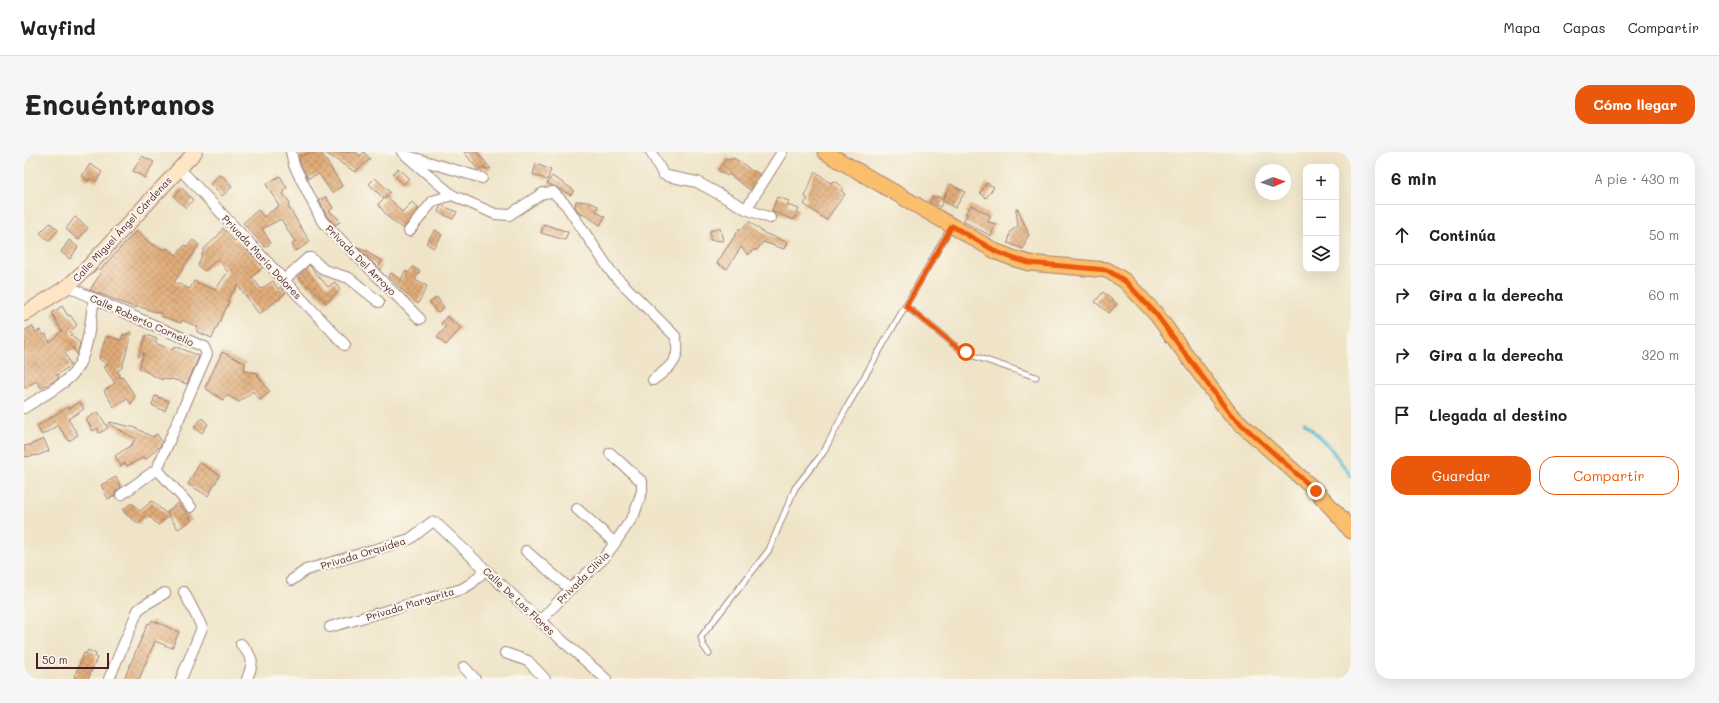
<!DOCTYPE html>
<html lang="es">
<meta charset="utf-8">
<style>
:root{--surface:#fff;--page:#f6f6f6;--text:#202124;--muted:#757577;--line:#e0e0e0;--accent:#ea580c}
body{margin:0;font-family:Mali,sans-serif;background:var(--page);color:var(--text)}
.controls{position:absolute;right:12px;top:12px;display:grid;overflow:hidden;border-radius:8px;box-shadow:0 4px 16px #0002}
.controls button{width:36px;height:36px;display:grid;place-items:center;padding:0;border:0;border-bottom:1px solid var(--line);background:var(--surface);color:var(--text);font:20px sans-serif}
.compass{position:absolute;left:1231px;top:12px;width:36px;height:36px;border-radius:50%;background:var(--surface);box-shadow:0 4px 16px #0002;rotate:88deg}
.scale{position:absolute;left:12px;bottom:10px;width:73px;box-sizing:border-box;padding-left:4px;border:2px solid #4a1f2b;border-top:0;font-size:11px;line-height:14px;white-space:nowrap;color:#4a1f2b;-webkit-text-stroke:3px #fbf7ec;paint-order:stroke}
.stop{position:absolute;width:12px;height:12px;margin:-9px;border:3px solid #ea580c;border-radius:50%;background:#fff}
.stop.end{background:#ea580c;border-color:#fff;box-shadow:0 1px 4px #0008}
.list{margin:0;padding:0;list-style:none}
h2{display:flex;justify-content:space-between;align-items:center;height:52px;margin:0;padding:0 16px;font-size:17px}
h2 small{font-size:13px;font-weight:400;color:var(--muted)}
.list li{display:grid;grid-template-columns:26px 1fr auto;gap:12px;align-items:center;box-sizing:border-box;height:60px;padding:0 16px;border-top:1px solid var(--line)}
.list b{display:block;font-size:15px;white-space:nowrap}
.list em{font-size:13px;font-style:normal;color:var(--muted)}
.actions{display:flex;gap:8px;padding:12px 16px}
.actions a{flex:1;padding:9px 0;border:1px solid var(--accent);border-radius:16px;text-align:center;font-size:14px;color:var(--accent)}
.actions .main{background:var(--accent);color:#fff}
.icon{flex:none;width:22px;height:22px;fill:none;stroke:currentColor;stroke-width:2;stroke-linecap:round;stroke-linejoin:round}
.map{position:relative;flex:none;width:1327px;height:527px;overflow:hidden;border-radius:16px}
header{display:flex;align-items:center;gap:24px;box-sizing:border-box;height:56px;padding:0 20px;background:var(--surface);border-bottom:1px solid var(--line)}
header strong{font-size:19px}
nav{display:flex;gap:22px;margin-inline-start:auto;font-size:14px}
.intro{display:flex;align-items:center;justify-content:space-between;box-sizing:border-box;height:96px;padding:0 24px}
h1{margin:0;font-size:28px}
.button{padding:10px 18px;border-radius:16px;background:var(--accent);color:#fff;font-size:14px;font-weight:700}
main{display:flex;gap:24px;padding:0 24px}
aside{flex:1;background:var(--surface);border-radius:16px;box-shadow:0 4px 16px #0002}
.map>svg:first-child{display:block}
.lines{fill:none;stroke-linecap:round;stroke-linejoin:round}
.stream{stroke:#53b9d2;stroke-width:3}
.building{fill:url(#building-cross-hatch)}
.lane-casing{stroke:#9c8279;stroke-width:7}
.street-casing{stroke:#9c8279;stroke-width:12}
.secondary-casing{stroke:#9c8279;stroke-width:16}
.primary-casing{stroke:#9c8279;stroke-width:17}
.lane{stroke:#fff;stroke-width:5}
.street{stroke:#fff;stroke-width:10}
.secondary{stroke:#fde5c5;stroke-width:14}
.primary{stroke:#fabe6d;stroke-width:15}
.route{stroke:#ea580c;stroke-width:5}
.labels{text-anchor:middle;stroke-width:4;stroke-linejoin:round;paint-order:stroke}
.street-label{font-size:10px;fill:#4a1f2b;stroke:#fbf7ec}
</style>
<header>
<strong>Wayfind</strong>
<nav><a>Mapa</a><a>Capas</a><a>Compartir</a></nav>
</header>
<div class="intro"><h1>Encuéntranos</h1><a class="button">Cómo llegar</a></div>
<main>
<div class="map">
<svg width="1327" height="527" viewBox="0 0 1327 527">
<defs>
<pattern id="building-cross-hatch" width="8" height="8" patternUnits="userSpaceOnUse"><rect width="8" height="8" fill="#e1ab77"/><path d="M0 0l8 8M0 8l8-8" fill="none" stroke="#b88b62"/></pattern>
</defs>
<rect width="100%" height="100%" fill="#fbf7ec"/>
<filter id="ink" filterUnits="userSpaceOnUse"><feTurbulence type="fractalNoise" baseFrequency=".025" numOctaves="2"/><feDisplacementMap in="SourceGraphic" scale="8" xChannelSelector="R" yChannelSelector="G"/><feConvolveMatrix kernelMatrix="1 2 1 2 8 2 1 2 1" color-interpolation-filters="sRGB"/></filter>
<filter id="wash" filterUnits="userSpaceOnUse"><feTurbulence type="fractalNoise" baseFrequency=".012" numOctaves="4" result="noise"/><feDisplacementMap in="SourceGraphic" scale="16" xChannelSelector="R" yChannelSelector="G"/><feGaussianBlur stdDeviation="0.9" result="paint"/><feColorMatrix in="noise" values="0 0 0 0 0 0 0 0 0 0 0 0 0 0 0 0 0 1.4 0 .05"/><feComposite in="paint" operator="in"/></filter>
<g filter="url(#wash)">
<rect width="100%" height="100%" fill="#efe4c7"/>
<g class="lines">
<polyline class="stream" points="1280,270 1307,297 1327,324"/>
</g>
<g id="blocks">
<g class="building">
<polygon points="291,0 297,0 318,34 308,41 295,22 284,26 276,11 275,4"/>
<polygon points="300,0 332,0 336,4 340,0 346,7 331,20"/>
<polygon points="440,0 453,0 467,17 457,16 454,18"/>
<polygon points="118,4 130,10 121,26 109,19"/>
<polygon points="703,6 707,8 709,6 716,10 716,9 729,20 730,19 736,23 726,38 705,22 703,24 694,18"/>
<polygon points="66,12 78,20 72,30 66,26 65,29 58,24"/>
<polygon points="512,12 527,18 523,28 509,22"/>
<polygon points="374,16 385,27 379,32 369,22"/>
<polygon points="791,19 806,31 810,29 819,36 817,39 821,42 802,68 780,52 784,47 781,45"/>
<polygon points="195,23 200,25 208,35 198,44 186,32"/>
<polygon points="256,24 263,36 259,38 261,40 259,42 266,51 264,54 286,90 272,99 268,92 271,90 257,67 238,77 247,91 241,95 219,71 234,58 240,65 255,54 242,32"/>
<polygon points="528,24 550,38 547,43 523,31"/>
<polygon points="351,26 366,40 359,46 345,32"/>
<polygon points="963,31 970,35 962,46 956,41"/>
<polygon points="926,32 941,40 931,56 919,49 916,55 905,50 909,44 913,46 914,44 919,48"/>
<polygon points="158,36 169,48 162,56 150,45 156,37"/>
<polygon points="363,44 378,60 388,50 395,57 379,77 364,65 354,52"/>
<polygon points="302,45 309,56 305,59 315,67 314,68 316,70 311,73 303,65 295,48"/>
<polygon points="753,45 765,49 763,53 775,57 770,68 748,59"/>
<polygon points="552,49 565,50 574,54 572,59 581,65 576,73 561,63 556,62 551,55"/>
<polygon points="417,53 433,60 429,67 414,60"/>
<polygon points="947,53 966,63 964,70 971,72 967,84 939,69 944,62 941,61"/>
<polygon points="992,57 994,57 1005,83 1001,89 1002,90 999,97 984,91 987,79 994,74"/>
<polygon points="51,65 64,76 54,88 42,77"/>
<polygon points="726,70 740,81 763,90 760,97 739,90 732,99 731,97 724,103 717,95 703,117 693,111 716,76 718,78 723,71"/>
<polygon points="26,71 34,78 25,89 16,81"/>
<polygon points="520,72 544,80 541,88 517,81"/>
<polygon points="199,76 210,89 213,87 239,115 228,125 237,137 249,129 254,137 256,135 262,141 235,162 214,133 203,149 205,150 188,186 173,180 174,175 158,168 157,171 137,164 138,162 113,154 112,156 66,138 77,121 75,119 112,79 127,92 141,98 143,96 152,103 161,93 163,95 169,88 175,93 150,130 166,137 170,129 191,138 204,120 194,107 180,119 174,114 180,97 194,84"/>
<polygon points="696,76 699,89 686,88 686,79"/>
<polygon points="411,78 418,83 409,96 402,91"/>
<polygon points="45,88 54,95 46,107 37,100"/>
<polygon points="333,95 340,99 343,98 346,102 358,109 355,114 357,116 356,118"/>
<polygon points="285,113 304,135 311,130 316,138 302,151 286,134 284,135 274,124"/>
<polygon points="389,115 396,119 391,128 403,134 394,152 364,125 367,121 377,128 381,119 384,121"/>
<polygon points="1079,140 1093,152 1085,161 1071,150"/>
<polygon points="413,145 420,156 413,161 406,150"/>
<polygon points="38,154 44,164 46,163 53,173 46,180 48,182 46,183 56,191 53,202 49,196 41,201 47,213 33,223 35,226 17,236 12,229 0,236 0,179 8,174 12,180 16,178 20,183 22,182 25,190 38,179 28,161"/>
<polygon points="423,164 437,176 422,193 413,185 422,175 417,172"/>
<polygon points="108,180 98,216 93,219 96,223 95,225 99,226 111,244 107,252 103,246 90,255 80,239 91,231 80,215 84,213 75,207 82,184 97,188 99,182 101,183"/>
<polygon points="122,183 133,187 131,191 149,198 151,194 175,204 163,232 148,227 145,228 139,226 138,228 115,216 120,201 114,205"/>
<polygon points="198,200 221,211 220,219 234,221 234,224 246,240 236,248 229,239 215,250 203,243 199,248 181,236"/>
<polygon points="131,244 145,249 141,259 128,253"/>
<polygon points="56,250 60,257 44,267 54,283 45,289 34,273 18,283 13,274 44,255 45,257"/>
<polygon points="74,260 84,276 75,281 74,276 69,279 62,267"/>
<polygon points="178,266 184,272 178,281 170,275"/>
<polygon points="86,270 112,276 128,285 133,282 138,290 136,294 122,307 120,305 103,314 101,311 97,314 91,304 109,292 108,291 112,287 85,272"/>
<polygon points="20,287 25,299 15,303 0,305 0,294 6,293"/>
<polygon points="176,311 196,323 184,344 164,332"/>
<polygon points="92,325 97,335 91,340 91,344 84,347 77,333"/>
<polygon points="128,349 145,364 134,373 125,364 123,366 121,364 115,372 103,363 99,358 106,352 109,352 116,359"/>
<polygon points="154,351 168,368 154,377 143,360"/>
<polygon points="128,468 155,480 148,496 131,489 115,527 100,527 124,471 126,472"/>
<polygon points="64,498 72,502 71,505 73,506 64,527 56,527 50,525 60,501 62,502"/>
</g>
</g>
</g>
<g filter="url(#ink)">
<use href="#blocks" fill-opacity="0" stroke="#9c8279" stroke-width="1"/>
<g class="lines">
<g class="lane-casing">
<g id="lane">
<polyline points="882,154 930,193 941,201 1012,225"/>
<polyline points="685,502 679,493 677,485 745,398 771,336 799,301 823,255 927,75"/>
</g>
</g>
<g class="street-casing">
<g id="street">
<polyline points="267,0 270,13 298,69 396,167"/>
<path d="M378 0 428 43 471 62 485 63 519 41 529 40 542 53 588 121 651 184C659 207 646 215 629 228"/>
<polyline points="627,0 639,22 643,24 673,30 722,57 746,66"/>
<polyline points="387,5 458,26"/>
<polyline points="155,16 321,193"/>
<polyline points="722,57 758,0"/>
<polyline points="385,79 409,49 428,43"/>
<polyline points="260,128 284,106 287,106 300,118 325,126 355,150"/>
<polyline points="44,134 70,147 180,195 183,202 133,317 97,343"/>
<path d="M0 256C15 246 33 237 46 225 64 209 66 170 70 147"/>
<polyline points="133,317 167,355"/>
<polyline points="553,357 591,391"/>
<polyline points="502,399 546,437"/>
<polyline points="268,428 282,418 386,387 408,370 412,371 516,469 582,527"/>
<polyline points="516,469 546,437 580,406 591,391 610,363 618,339 618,330 586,301"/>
<polyline points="306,475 438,437 448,431 461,418"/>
<path d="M217 492C230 508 230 508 223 527"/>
<polyline points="481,501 504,509 521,527"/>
<polyline points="440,515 451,527"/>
<polyline points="85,527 114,458 119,454 141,441"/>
<polyline points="157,527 178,476 175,469 160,440"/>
</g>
</g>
<g class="secondary-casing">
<polyline id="secondary" points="0,162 44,134 64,115 171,0"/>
</g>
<g class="primary-casing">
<polyline id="primary" points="801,0 973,100 991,107 1005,111 1083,118 1101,129 1132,162 1206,262 1292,339 1318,367 1327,379"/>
</g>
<use href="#lane" class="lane"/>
<use href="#street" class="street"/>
<use href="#secondary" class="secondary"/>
<use href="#primary" class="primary"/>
</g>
</g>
<g class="lines" filter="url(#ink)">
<polyline class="route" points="942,200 930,193 882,154 928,74 973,100 991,107 1005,111 1083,118 1101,129 1132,162 1206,262 1292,339"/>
</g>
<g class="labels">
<g class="street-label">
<text transform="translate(98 77) rotate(-47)" y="4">Calle Miguel Ángel Cárdenas</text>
<text transform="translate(238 105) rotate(47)" y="4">Privada María Dolores</text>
<text transform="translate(337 108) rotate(45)" y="4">Privada Del Arroyo</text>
<text transform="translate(118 168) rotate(24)" y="4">Calle Roberto Cornelio</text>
<text transform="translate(339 401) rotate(-17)" y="4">Privada Orquídea</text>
<text transform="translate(559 425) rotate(-45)" y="4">Privada Clivia</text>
<text transform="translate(495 449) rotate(43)" y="4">Calle De Las Flores</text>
<text transform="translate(386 452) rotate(-17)" y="4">Privada Margarita</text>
</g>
</g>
</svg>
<div class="controls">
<button>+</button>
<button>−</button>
<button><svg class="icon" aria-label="layers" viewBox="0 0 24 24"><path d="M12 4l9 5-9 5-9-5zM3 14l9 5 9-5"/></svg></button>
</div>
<svg class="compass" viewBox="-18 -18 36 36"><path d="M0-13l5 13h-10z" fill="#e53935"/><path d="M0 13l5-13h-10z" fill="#757577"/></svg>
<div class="scale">50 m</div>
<div class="stop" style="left:942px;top:200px"></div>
<div class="stop end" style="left:1292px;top:339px"></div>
</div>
<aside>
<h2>6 min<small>A pie · 430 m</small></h2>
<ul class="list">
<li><svg class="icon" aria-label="ahead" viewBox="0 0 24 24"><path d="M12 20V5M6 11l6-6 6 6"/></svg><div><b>Continúa</b></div><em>50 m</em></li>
<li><svg class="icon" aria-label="right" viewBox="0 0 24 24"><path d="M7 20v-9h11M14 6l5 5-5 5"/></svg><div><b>Gira a la derecha</b></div><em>60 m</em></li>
<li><svg class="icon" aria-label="right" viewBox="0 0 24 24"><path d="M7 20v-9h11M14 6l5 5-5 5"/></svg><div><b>Gira a la derecha</b></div><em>320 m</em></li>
<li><svg class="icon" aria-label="arrive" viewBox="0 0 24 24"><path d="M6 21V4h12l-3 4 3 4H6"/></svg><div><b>Llegada al destino</b></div></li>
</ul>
<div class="actions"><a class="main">Guardar</a><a>Compartir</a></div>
</aside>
</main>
